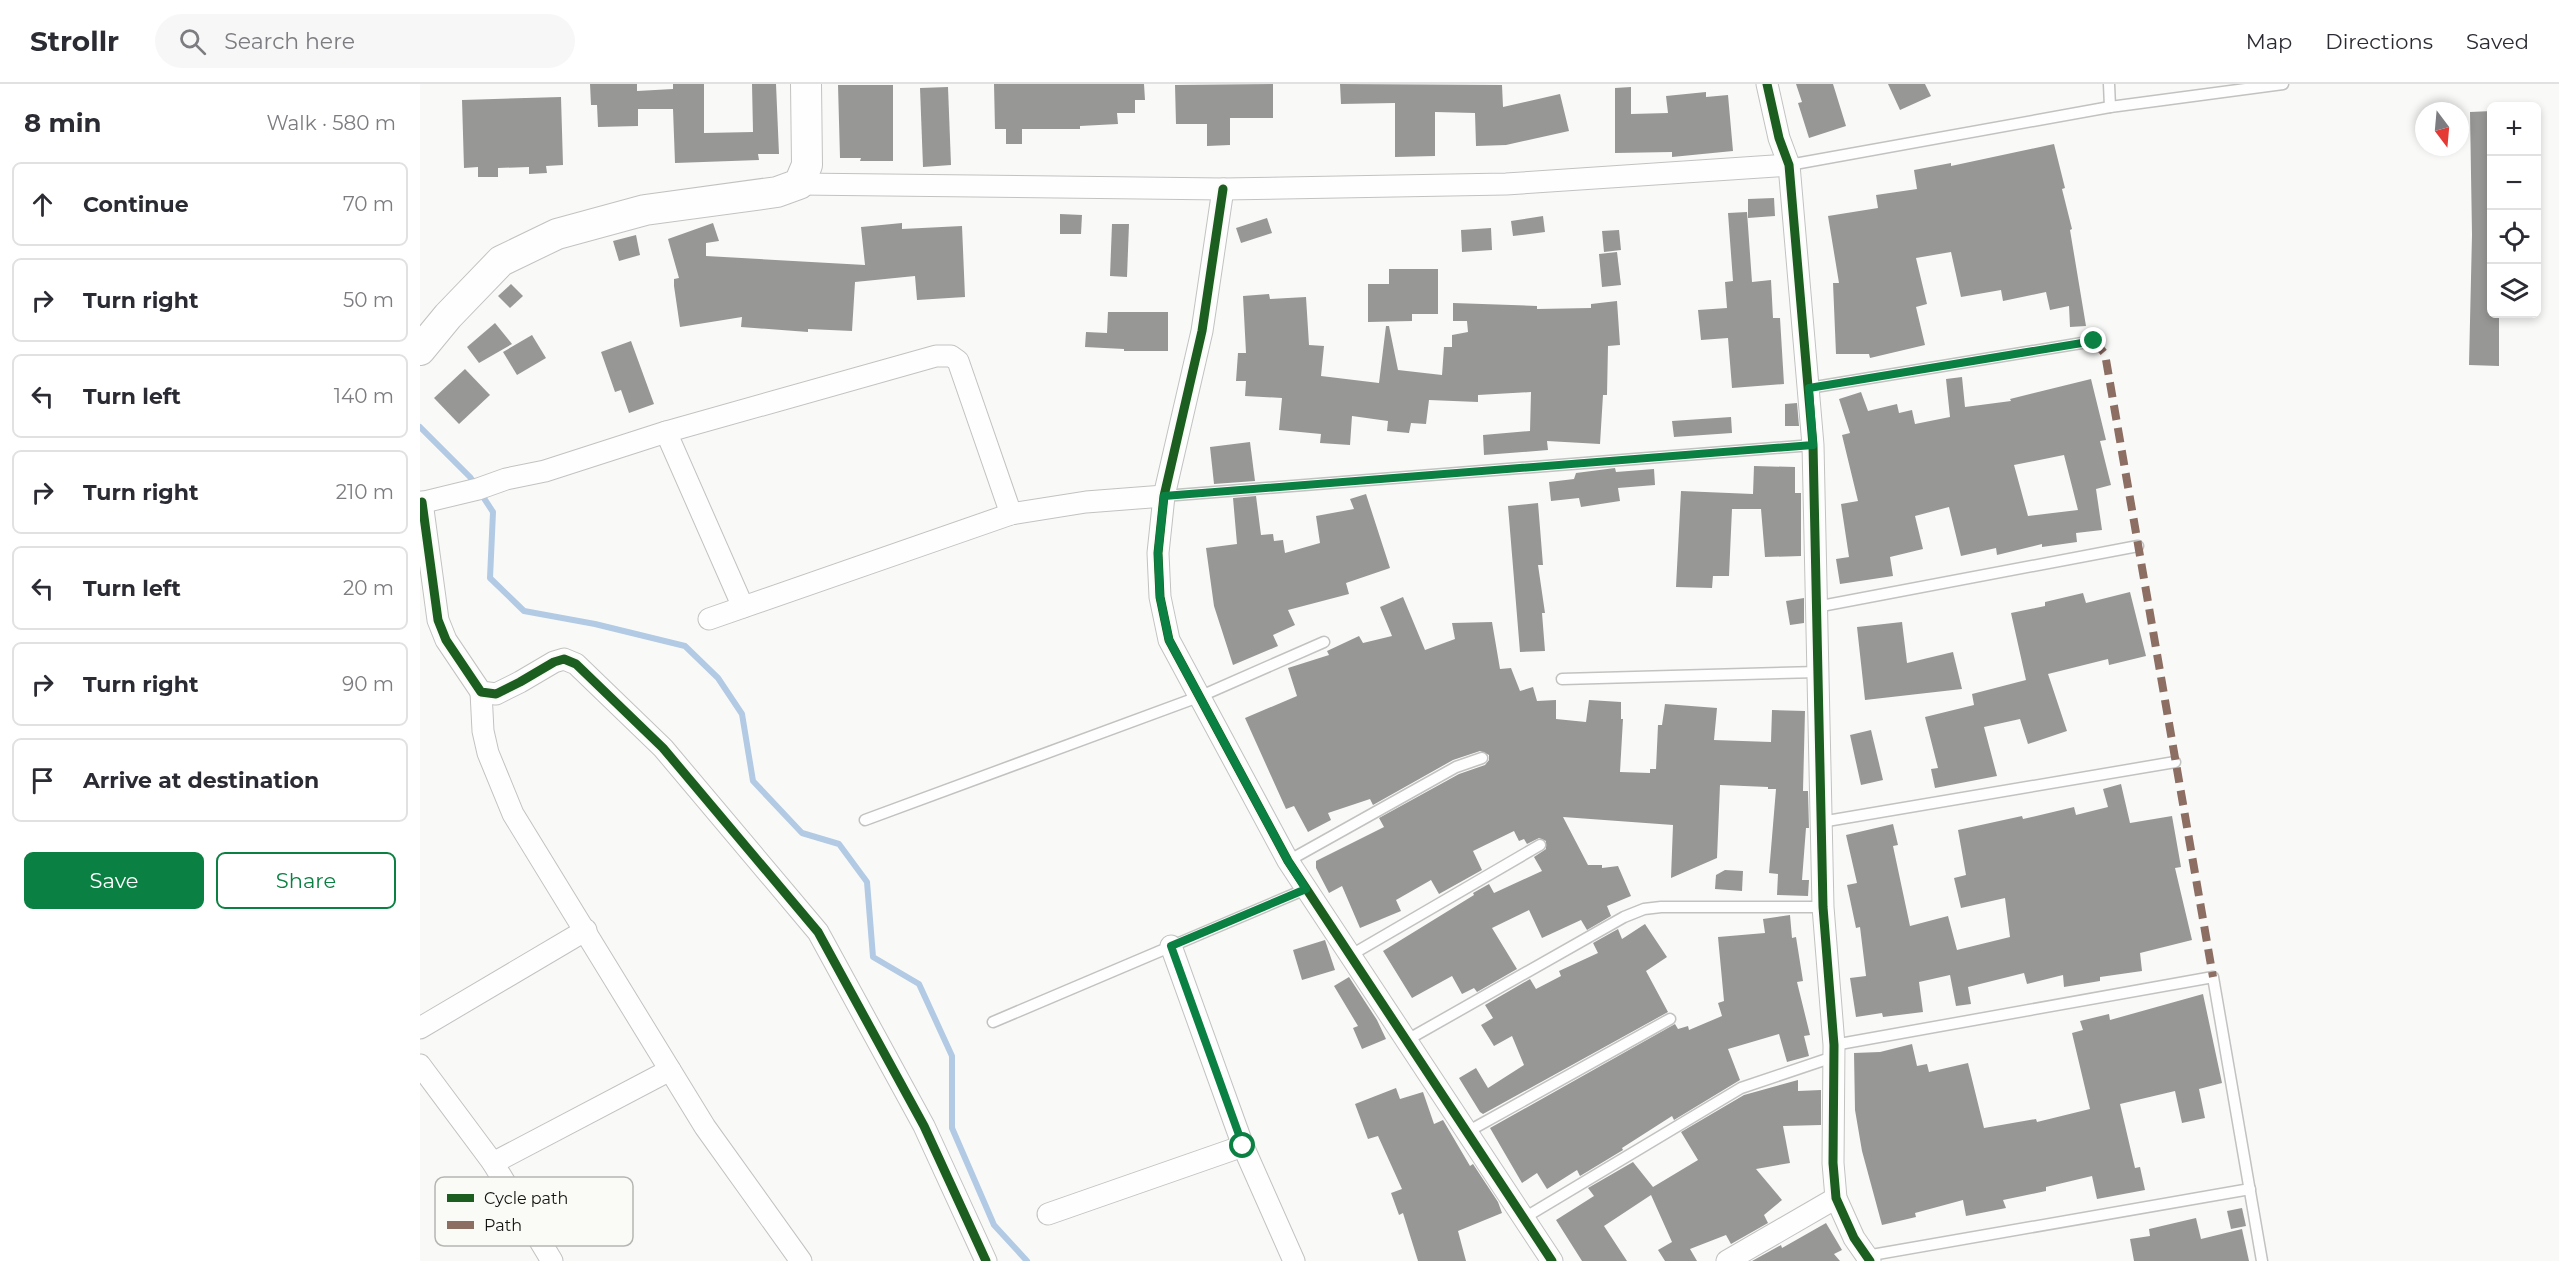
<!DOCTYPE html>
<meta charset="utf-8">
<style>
:root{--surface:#fff;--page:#f7f7f7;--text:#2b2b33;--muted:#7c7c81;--line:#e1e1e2;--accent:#0b8043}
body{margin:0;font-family:Montserrat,sans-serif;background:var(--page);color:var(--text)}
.controls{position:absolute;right:18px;top:18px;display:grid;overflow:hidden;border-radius:9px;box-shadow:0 3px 9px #0003}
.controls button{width:54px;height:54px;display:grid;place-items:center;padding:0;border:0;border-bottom:2px solid var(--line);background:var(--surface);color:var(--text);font:30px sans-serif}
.compass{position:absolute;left:1995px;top:18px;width:54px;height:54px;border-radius:50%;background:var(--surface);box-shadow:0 3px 9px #0003;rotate:164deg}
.stop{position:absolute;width:18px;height:18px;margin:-14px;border:4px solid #0b8043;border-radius:50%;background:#fff}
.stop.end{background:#0b8043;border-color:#fff;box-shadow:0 2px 6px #0008}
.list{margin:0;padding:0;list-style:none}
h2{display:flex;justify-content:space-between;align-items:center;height:78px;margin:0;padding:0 24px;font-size:26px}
h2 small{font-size:20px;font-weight:400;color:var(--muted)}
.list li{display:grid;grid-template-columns:39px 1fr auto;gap:18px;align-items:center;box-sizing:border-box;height:84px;margin:0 12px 12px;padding:0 12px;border:2px solid var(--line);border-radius:9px}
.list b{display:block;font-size:22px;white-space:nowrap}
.list em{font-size:20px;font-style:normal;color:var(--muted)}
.actions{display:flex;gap:12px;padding:18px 24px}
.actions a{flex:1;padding:14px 0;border:2px solid var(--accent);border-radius:9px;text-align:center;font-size:21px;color:var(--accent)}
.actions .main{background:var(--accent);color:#fff}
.icon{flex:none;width:33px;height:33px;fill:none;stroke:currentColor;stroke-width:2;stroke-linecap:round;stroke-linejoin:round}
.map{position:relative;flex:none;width:2139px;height:1177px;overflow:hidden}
header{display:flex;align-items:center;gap:36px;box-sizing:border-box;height:84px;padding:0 30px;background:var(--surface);border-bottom:2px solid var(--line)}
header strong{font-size:28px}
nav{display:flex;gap:33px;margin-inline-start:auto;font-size:21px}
.search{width:420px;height:54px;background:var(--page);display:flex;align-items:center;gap:15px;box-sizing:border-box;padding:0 21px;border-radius:33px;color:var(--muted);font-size:22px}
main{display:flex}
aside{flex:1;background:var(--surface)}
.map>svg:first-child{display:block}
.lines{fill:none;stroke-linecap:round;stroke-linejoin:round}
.stream{stroke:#b2cae4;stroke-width:6}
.building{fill:#979896;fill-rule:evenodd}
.lane-casing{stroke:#c2c2c1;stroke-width:13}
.street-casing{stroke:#c2c2c1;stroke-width:23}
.secondary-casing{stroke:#c2c2c1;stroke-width:32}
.lane{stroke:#fefefe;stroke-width:10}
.street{stroke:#fefefe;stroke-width:21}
.secondary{stroke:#fefefe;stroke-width:30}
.quiet{stroke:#8d6e63;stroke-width:8;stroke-dasharray:15 8;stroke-linecap:butt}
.cycleway-casing{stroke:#fafbf7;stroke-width:13}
.cycleway{stroke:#1b5e20;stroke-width:9}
.route{stroke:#0b8043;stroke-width:8}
.key{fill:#fafbf7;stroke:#b5b5b2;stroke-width:1.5}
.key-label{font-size:16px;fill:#131312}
</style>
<header>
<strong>Strollr</strong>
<div class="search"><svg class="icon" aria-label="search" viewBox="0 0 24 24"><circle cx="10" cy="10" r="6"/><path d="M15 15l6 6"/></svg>Search here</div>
<nav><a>Map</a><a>Directions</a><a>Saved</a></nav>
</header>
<main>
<aside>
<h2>8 min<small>Walk · 580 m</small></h2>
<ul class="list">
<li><svg class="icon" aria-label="ahead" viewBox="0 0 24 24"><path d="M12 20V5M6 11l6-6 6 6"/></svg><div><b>Continue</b></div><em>70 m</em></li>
<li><svg class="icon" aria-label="right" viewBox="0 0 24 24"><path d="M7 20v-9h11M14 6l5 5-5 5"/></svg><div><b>Turn right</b></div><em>50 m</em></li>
<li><svg class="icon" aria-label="left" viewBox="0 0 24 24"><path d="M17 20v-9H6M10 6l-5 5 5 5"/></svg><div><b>Turn left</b></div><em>140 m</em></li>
<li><svg class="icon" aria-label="right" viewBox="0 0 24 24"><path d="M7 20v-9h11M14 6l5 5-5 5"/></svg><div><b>Turn right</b></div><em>210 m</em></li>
<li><svg class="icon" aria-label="left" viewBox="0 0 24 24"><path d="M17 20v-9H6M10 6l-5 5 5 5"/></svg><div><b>Turn left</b></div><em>20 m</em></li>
<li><svg class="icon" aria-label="right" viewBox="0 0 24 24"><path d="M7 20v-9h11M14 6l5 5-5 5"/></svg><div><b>Turn right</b></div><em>90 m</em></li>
<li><svg class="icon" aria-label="arrive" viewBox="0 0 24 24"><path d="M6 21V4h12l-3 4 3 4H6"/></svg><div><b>Arrive at destination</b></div></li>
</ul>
<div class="actions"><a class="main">Save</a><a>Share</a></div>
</aside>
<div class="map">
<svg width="2139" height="1177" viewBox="0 0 2139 1177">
<rect width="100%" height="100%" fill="#f9faf8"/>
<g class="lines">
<polyline class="stream" points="0,343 50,393 73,428 70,494 104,527 175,540 265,562 298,594 322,630 333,697 382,749 419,760 447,798 453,873 499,900 532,972 532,1044 574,1141 607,1177"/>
</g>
<g class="building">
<polygon points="170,0 217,0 217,7 253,5 253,0 284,0 284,49 333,48 332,0 356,0 359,70 338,70 339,76 255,79 253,25 218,25 218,42 178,43 177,21 171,21"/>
<polygon points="574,0 724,0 725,16 715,16 715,29 697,29 698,40 660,42 660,45 602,45 602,60 586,60 586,45 575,45"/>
<polygon points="853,0 853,34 810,34 810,61 787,62 787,40 756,40 755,1"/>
<polygon points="920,0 1082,1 1083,23 1140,10 1149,47 1086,61 1056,62 1055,29 1015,28 1015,72 975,73 975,19 921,20"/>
<polygon points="1376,0 1413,0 1426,42 1389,54 1378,19 1382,18"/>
<polygon points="1468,0 1505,0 1511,12 1480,26"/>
<polygon points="418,1 473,1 473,77 440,77 441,74 420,74"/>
<polygon points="528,3 531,81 503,83 500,4"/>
<polygon points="1211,3 1211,30 1248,29 1246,12 1286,8 1286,13 1308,11 1313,67 1252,73 1252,68 1195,69 1195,4"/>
<polygon points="141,13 143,81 126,82 127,89 109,90 109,83 78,84 78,93 58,93 58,83 44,84 42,16"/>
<polygon points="2072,27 2072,230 2079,230 2079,282 2049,281 2052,151 2050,28"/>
<polygon points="1634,60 1645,104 1642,105 1652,145 1650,146 1666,242 1650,243 1649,222 1630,226 1626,208 1583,217 1581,206 1541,213 1531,168 1496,174 1507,220 1496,223 1505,261 1450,274 1449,270 1416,270 1413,199 1419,199 1408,132 1458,124 1456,111 1497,105 1494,86 1531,79 1531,82"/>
<polygon points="1354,114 1355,132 1328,134 1328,115"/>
<polygon points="1327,128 1332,198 1351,196 1353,234 1360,234 1364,300 1312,304 1308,254 1281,256 1278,226 1307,224 1305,198 1313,197 1308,129"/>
<polygon points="640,130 662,131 661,150 640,150"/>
<polygon points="1123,132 1125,148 1093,152 1091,137"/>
<polygon points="847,134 852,149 821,159 816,144"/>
<polygon points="293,139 299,157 286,159 286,172 445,181 441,143 482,139 482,145 542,142 545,213 497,216 495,192 435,198 432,247 388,245 388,248 321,243 322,233 260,243 254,202 254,195 259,194 248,155"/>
<polygon points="692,140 709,140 707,193 690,192"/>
<polygon points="1071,144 1072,166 1042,168 1041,146"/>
<polygon points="1199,146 1201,166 1184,168 1182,147"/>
<polygon points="216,151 220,171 199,177 193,157"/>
<polygon points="1197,168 1201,201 1182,203 1179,170"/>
<polygon points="969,185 1018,185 1018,230 992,230 992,237 948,238 948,200 969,200"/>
<polygon points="91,200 103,212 90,224 78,212"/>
<polygon points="849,210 850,215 886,213 889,261 904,262 901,292 959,299 966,242 969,242 978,286 1022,291 1024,263 1032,263 1032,251 1048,248 1047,237 1033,237 1033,219 1117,222 1117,225 1171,224 1171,220 1197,217 1200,261 1188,262 1187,311 1183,311 1180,360 1127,357 1128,366 1064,371 1063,351 1110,347 1111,308 1058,311 1058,318 1009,316 1006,340 991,339 989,349 967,347 968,337 932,332 930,361 900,359 901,350 859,346 862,314 825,312 826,297 816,297 818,269 826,269 823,212"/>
<polygon points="688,228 748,228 748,267 704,267 704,265 665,263 666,248 687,249"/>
<polygon points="75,239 92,260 59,279 47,263"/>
<polygon points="112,251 126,274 97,291 83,268"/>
<polygon points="211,257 234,320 209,329 201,306 195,308 181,268"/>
<polygon points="45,285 70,311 39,340 14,314"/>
<path d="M1542 293 1545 323 1591 317 1590 315 1671 295 1686 356 1680 357 1691 401 1676 405 1682 446 1656 449 1657 458 1622 463V460L1577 471 1576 464 1541 472 1529 423 1495 432 1503 465 1470 473 1473 492 1420 500 1416 475 1429 473 1421 420 1438 417 1422 351 1430 349 1419 315 1441 308 1448 327 1477 320 1479 329 1492 326 1495 340 1530 333 1526 295ZM1644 371 1658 426 1608 432 1594 381Z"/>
<polygon points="1377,319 1379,342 1365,342 1365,320"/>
<polygon points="1311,333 1312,349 1254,353 1252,337"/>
<polygon points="830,358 835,397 794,400 790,363"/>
<polygon points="1334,382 1375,383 1375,409 1381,409 1381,472 1345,473 1341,425 1312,425 1309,492 1293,492 1292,504 1256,503 1261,407 1333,410"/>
<polygon points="1195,384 1196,388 1234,385 1235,401 1198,404 1200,417 1161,423 1159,414 1131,417 1129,398 1154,395 1156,389"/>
<polygon points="946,410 970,484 926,499 929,510 868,526 875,541 853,551 858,562 813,581 794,522 786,464 817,460 813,414 836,412 841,451 853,450 854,457 863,456 865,469 900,459 896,432 934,425 930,415"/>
<polygon points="1118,419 1123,481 1118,481 1125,529 1122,529 1125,567 1100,568 1088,422"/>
<polygon points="1710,508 1726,572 1689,581 1688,575 1628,590 1647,647 1608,660 1600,635 1564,643 1577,692 1515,704 1511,685 1518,684 1505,633 1554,621 1552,610 1606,596 1591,529 1625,522 1625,518 1663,509 1666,519"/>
<polygon points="983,513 1005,566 1035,555 1032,539 1072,538 1080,585 1091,584 1100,607 1113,603 1117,617 1136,616 1136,635 1166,638 1169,616 1201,618 1201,635 1203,635 1200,688 1230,689 1230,685 1236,685 1238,641 1242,641 1245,620 1297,624 1294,656 1351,658 1352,626 1385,627 1383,707 1388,707 1389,744 1386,744 1382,796 1389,796 1388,812 1357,811 1358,790 1349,789 1356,705 1348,705 1348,703 1300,701 1297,774 1251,794 1253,741 1143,733 1168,781 1182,781 1182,784 1198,782 1211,812 1187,822 1191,832 1167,846 1161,836 1122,854 1109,826 1072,844 1097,885 1057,908 1054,904 1042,910 1032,892 992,914 963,867 1054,811 1053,809 1069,800 1074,809 1122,787 1114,773 1126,765 1126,757 1119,754 1107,760 1104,755 1099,757 1094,747 1053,767 1062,786 1019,810 1011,796 976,816 981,827 940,844 922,802 909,809 896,784 896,777 964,743 959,734 1039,690 1065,681 1069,676 1069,671 1060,667 1033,676 953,721 950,715 908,729 911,736 888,748 874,722 866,725 825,634 877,612 868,584 909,571 907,567 939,552 943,559 972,552 960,523"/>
<polygon points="1384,514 1384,539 1370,541 1366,517"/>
<polygon points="1482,538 1487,579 1533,568 1542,605 1445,616 1437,543"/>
<polygon points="1451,646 1463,696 1441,701 1430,651"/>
<polygon points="1701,700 1710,739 1752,732 1761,783 1755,784 1772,856 1720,869 1722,887 1680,893 1680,897 1644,903 1643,891 1607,900 1604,889 1548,903 1551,920 1536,922 1530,891 1499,898 1503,928 1463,933 1462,929 1436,933 1430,894 1446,892 1440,843 1436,844 1427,801 1437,799 1426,751 1473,740 1478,761 1473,762 1490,842 1528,832 1537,866 1590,853 1585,814 1541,824 1534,794 1546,791 1538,746 1602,732 1603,735 1654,723 1656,731 1688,723 1683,705"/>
<polygon points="1305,786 1323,787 1322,807 1295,805 1296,791"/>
<polygon points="1370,831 1372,854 1376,853 1383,897 1377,898 1390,951 1384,952 1389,972 1367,978 1359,950 1308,965 1320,996 1254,1036 1252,1032 1202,1064 1203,1066 1160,1092 1157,1086 1127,1105 1117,1089 1102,1099 1070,1044 1255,940 1258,945 1268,942 1269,946 1302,932 1298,919 1304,917 1298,853 1345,849 1343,835"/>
<polygon points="1225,840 1247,873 1226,887 1248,928 1063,1030 1060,1028 1039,994 1056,984 1068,1004 1104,981 1092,952 1074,962 1061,941 1073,934 1065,921 1110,895 1116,905 1141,892 1139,887 1178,869 1173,859 1198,845 1202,855"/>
<polygon points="905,856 915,886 882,896 873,866"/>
<polygon points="929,893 957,936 966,955 942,965 933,944 938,942 914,902"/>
<polygon points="1783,910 1802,999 1779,1005 1785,1034 1762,1039 1755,1007 1700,1020 1715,1084 1720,1083 1725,1106 1677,1115 1672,1092 1626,1103 1626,1107 1583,1116 1586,1124 1546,1132 1543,1116 1495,1129 1496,1133 1462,1141 1442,1067 1435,1026 1434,969 1460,968 1492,960 1497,982 1507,980 1509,988 1548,979 1564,1044 1616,1035 1617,1038 1670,1025 1652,949 1663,946 1660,937 1689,930 1690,936"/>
<polygon points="1378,996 1378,1007 1401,1006 1401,1041 1363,1042 1370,1079 1336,1085 1362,1116 1344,1131 1348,1139 1311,1160 1306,1151 1270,1165 1277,1177 1245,1177 1238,1166 1252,1158 1231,1111 1184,1142 1207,1177 1162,1177 1136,1136 1174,1112 1168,1104 1213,1078 1233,1103 1278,1076 1261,1048 1324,1011"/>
<polygon points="976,1004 980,1015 1003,1008 1014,1040 1023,1036 1050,1082 1053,1080 1078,1118 1082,1129 1038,1147 1046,1177 998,1177 983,1129 979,1131 971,1109 982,1105 958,1052 948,1055 935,1020"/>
<polygon points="1822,1124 1826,1142 1811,1145 1807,1127"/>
<polygon points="1776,1134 1781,1155 1822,1145 1829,1177 1714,1177 1710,1155 1730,1152 1729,1145"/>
<polygon points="1406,1139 1422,1166 1414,1170 1420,1177 1332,1177 1361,1161 1362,1164"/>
</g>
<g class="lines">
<g class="lane-casing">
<g id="lane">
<polyline points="1689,0 1690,23"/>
<polyline points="1369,81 1690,23 1863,0"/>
<polyline points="1389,304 1674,257"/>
<polyline points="744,412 1393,361"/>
<polyline points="1396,523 1718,462"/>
<polyline points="1142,595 1398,588"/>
<polyline points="445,736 781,612 904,558"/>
<polyline points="1401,738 1755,678"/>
<polyline points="868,777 1036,683 1062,674"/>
<polyline points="931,871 1120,761"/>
<polyline points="573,938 886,805"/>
<polyline points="987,956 1204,833 1224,825 1241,823 1403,823"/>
<polyline points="1414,961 1793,893 1842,1177"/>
<polyline points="1047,1048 1250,935"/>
<polyline points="1104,1134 1321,1004 1413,973"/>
<polyline points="1446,1172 1830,1105"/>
</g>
</g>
<g class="street-casing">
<g id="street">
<polyline points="1347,0 1359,54 1369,81 1393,361 1403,823 1414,961 1413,1079 1416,1114 1434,1154 1450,1177"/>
<polyline points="379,100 803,105 1086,100 1369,81"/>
<polyline points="803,105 782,247 744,412 738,469 740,513 749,556 868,777 1132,1177"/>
<polyline points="246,348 323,523"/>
<polyline points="2,418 18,536 26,556 61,608 76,610 100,598 134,578 144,575 156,580 243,664 398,848 504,1042 566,1177"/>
<polyline points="0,419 58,405 86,395 125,387 246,348 516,272 531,272 538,277 591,430"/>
<polyline points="289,535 591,430 666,418 744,412"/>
<polyline points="61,608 63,647 68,669 93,730 285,1043 381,1177"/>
<polyline points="751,862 823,1062 874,1177"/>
<polyline points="0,944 166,846"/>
<polyline points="0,981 73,1079 132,1177"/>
<polyline points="73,1079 250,986"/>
<polyline points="628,1130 823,1062"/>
<polyline points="1307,1177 1416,1114"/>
</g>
</g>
<g class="secondary-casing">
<polyline id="secondary" points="0,266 28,232 81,177 137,150 225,126 357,108 379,100 387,81 386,0"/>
</g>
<use href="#lane" class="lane"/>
<use href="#street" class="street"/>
<use href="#secondary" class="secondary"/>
<polyline class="quiet" points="1674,257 1685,270 1793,893"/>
<g class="cycleway-casing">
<g id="cycleway">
<polyline points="1347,0 1359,54 1369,81 1393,361 1403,823 1414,961 1413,1079 1416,1114 1434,1154 1450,1177"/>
<polyline points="803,105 782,247 744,412 738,469 740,513 749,556 868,777 1132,1177"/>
<polyline points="2,418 18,536 26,556 61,608 76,610 100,598 134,578 144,575 156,580 243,664 398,848 504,1042 566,1177"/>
</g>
</g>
<use href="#cycleway" class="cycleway"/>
</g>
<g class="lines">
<polyline class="route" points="823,1062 751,862 886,805 868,777 749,556 740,513 738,469 744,412 1393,361 1389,304 1674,257"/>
</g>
<rect x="15" y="1093" width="198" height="69" rx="9" class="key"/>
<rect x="27" y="1110" width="27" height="8" fill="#1b5e20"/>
<rect x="27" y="1137" width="27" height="8" fill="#8d6e63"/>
<g class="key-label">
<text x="64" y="1120">Cycle path</text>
<text x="64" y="1147">Path</text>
</g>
</svg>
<div class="controls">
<button>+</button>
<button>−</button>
<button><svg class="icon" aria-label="locate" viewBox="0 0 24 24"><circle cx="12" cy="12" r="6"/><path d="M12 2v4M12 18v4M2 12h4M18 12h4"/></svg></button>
<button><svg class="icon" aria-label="layers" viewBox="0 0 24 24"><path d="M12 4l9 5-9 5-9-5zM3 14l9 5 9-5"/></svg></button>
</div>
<svg class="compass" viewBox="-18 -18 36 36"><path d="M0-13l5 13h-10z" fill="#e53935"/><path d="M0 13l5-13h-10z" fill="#7c7c81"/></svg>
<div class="stop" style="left:823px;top:1062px"></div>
<div class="stop end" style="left:1674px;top:257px"></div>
</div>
</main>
